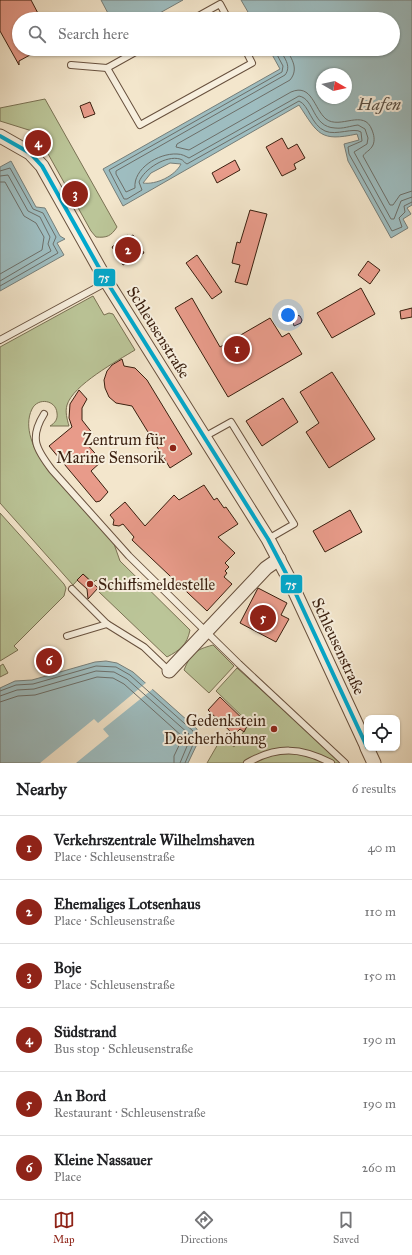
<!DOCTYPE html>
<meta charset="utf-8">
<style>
:root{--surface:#fff;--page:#f6f6f6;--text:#202124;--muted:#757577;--line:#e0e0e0;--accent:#8f2418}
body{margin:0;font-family:"IM FELL Great Primer",serif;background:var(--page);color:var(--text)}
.controls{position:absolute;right:12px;bottom:12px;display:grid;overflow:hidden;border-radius:8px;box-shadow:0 1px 3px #0004}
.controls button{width:36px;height:36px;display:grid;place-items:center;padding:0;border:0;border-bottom:1px solid var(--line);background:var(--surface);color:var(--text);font:20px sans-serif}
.compass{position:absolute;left:316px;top:68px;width:36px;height:36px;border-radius:50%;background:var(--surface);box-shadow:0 1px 3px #0004;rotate:99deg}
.you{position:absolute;left:288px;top:315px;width:14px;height:14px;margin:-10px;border:3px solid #fff;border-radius:50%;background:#1a73e8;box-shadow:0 0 0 6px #1a73e833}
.badge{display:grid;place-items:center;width:26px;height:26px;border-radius:50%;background:var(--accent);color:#fff;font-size:13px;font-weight:700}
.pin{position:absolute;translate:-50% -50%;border:2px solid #fff;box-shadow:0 1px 4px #0006}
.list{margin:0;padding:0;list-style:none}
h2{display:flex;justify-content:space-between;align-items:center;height:52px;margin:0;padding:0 16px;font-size:17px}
h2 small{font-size:13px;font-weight:400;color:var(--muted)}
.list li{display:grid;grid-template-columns:26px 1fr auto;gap:12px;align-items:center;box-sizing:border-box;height:64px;padding:0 16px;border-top:1px solid var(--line)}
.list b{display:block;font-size:15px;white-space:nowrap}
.list p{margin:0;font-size:13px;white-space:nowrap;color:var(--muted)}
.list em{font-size:13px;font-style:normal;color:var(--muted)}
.icon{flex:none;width:22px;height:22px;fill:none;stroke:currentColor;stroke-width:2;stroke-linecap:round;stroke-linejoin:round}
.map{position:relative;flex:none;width:412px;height:763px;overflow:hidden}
.search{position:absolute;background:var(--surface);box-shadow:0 1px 3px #0004;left:12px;right:12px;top:12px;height:44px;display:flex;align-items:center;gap:10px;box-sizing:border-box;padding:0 14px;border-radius:22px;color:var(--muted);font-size:15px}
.sheet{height:436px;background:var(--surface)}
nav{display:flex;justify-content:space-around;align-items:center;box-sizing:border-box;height:56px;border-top:1px solid var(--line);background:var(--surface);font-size:11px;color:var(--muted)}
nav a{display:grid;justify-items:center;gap:2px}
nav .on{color:var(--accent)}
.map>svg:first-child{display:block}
.green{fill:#bbc598;stroke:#7a7254}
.water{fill:#9ebdc0;stroke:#767e79;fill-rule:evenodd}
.pier{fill:#f3e6cc}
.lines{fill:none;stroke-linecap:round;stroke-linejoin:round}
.shore{stroke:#6c6e68;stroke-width:1}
.building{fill:#e89b8a;stroke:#3a1f0f}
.service-casing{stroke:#68513e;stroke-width:8}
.minor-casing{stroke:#68513e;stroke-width:15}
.service{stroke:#f7efde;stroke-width:6}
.minor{stroke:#f7efde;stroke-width:13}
.bus-1-casing{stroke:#f7efde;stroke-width:7}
.bus-1{stroke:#00a9ce;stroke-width:4}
.poi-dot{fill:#8f2418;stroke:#f7efde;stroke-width:1.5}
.labels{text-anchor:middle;stroke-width:4;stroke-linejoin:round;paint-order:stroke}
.street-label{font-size:16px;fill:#3a1f0f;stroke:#f7efde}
.poi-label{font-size:16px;fill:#3a1f0f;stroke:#f7efde;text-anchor:end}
.water-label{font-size:17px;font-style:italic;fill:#584e44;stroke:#f7efde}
.line-badge{stroke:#f7efde;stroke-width:1.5}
.badge-label{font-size:11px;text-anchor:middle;font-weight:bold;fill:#fff}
</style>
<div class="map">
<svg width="412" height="763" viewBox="0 0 412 763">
<rect width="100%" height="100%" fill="#f3e6cc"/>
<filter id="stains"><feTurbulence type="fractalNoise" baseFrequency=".005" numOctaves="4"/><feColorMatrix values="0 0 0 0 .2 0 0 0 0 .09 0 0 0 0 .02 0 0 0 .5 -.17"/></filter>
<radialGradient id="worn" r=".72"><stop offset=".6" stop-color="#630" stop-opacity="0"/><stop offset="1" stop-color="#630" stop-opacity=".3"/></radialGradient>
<g class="green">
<path d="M45 99 117 227C111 236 107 238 96 237L91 231 42 143 32 131 0 121V108Z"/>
<path d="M93 296 104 315 109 313 113 314 135 350C117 361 73 385 67 405 65 412 67 419 69 426H50C55 423 58 419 57 413 56 400 38 397 32 409 23 427 34 450 44 464L114 544 120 561 190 630C187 645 180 650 167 657L98 591 103 586 96 580 93 583 83 574 73 585 0 503V347Z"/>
<polygon points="0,513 64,584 66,588 64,596 14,646 18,650 0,661"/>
<path d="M213 645 234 666 209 693 184 670C191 653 195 650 213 645Z"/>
<polygon points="3,664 8,673 0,677 0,666"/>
<polygon points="237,668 342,763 207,763 222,737 234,747 249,723 216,691"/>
</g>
<g class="water">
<polygon points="101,0 183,0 149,19 111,19"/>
<path d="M241 0H412V205L407 208 411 214 403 219 408 228 391 238 348 161 344 144 359 140 357 134C320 142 318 134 299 105L123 206 103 169 280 69 269 49H393V19H252ZM322 74H346V98H322ZM170 163 181 164C175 176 156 185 143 183L151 173Z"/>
<polygon points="11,161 36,207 45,208 60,236 65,239 57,243 64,255 0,291 0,167"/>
<polygon points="106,661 117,663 133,672 197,729 199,740 188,763 0,763 0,688 15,681 32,680 95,662"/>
</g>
<polygon class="pier" points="147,682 154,688 103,729 109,736 76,763 40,763 94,719 98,723"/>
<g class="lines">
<g class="shore">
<path d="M274 49 283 66 282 72 109 170 124 199H127L142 190 139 182C144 169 166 155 180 159 184 160 184 163 187 164L299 101C309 105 311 125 325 131 336 136 354 127 361 132L362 141 348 147 349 154 392 231 402 227 399 218 405 212 404 206 412 202"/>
<path d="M279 49C284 57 292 66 285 75L116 171V174L126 192 135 188C133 169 158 153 177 154 182 154 185 156 189 158L299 96C315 99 312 127 335 128 343 129 350 126 358 125L365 129 368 138 367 144 354 152 391 219H394L401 201 412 197"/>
<path d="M286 49C292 59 299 69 290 80L177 144 176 147 189 150 291 92C312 83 314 109 326 119 340 130 364 108 372 130 374 135 375 140 373 145 370 151 365 152 363 156L390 205H393L400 195 412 191"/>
<polyline points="0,171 10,168 33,209 43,213 56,237 53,244 58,253 0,286"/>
<polyline points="0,176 8,175 28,211 40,217 50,237 48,244 51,251 0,281"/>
<polyline points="0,182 5,182 24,216 36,223 44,237 42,250 0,274"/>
<polyline points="0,691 16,685 33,684 96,666 116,667 130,675 193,731 195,740 185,763"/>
<polyline points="0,696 17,690 34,689 96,671 114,672 127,679 189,734 190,739 180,763"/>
<polyline points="0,702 18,696 35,695 97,677 113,678 124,684 183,737 174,756 174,763"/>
</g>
</g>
<g class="building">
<polygon points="0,0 31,0 41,19 19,19 19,49 41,49 19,61 19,65 0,31"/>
<polygon points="90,102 95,114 84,118 80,106"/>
<polygon points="282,138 288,149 297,144 305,158 294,164 296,169 282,176 266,147"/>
<polygon points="235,160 240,170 217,183 212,173"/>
<polygon points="250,210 267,214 247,285 235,282 240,265 232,263 237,242 240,243"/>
<polygon points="128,235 129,237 133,235 144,253 123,265 112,247"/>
<polygon points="197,255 222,292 212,299 186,263"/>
<polygon points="368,261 380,270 370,284 358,275"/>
<polygon points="361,288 375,314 332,338 317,313"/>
<polygon points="192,298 220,347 270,318 282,337 289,333 302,354 228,397 175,308"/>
<polygon points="412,308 412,317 401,319 400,311"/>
<polygon points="297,315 300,316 302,320 301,323 294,326 292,318"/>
<polygon points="122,359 124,366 135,368 147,380 192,454 170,468 132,406 116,403 109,397 105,388 104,380 107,371 112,365"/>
<polygon points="332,372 375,439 329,468 306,432 319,423 300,392"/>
<polygon points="79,390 87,399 82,408 82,420 93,434 85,442 102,461 91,471 108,492 100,501 96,502 49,446 72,427 69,418 70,404"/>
<polygon points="283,398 298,422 262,446 246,421"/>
<polygon points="204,485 214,500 217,498 224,508 226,507 238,524 218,537 235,553 225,563 229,567 225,571 227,573 224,577 232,584 207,611 132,540 134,537 123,524 119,526 113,525 114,520 110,515 125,502 145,526 174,495 179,500"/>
<polygon points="350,510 362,532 325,552 313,531"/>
<polygon points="83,574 98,588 88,599 87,589 77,580"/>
<polygon points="258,588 287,603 281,615 289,619 276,642 240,623"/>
<polygon points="220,697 248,724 244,732 240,729 234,735 208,710"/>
</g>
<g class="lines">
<g class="service-casing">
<g id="service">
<polyline points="193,19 220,4 228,19"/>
<polyline points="71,65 107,68 141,49"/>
<polyline points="107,68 140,125 252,63 245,49"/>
<polyline points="0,340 107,282"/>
<path d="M44 414C29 438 36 449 52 470L129 556 239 664 345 763"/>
<polyline points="204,437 231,422 294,524 268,539"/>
<polyline points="72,589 107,624"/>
<polyline points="67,636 107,624 144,647 169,671"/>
<path d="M247 763C277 746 301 747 331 763"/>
</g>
</g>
<g class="minor-casing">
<g id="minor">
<polyline points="0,136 30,153 42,166 107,282 268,539 289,579 367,747"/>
<polyline points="169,671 266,568 279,559"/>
<polyline points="367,748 374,763"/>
</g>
</g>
<use href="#service" class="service"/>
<use href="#minor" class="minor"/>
<g class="bus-1-casing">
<polyline id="bus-1" points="0,136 30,153 42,166 107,282 268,539 289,579 367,747"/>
</g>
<use href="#bus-1" class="bus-1"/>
</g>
<g class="poi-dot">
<circle cx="173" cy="448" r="4"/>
<circle cx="90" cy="584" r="4"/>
<circle cx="274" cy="729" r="4"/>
</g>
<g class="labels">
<g class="street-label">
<text transform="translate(159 332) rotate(58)" y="6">Schleusenstraße</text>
<text transform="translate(339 646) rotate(65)" y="6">Schleusenstraße</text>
</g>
<g class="poi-label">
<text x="165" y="445">Zentrum für<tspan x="165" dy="18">Marine Sensorik</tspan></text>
<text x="98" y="590" text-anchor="start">Schiffsmeldestelle</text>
<text x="266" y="726">Gedenkstein<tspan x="266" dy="18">Deicherhöhung</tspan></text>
</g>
<g class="water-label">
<text x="379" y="110">Hafen</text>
</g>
</g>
<g class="line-badge">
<rect x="93" y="268" width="23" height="19" rx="4" fill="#00a9ce"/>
<rect x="280" y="574" width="23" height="20" rx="4" fill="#00a9ce"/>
</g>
<g class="badge-label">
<text x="104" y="281">75</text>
<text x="291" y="588">75</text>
</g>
<rect width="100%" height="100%" filter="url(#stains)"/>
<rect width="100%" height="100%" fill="url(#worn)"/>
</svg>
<div class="controls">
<button><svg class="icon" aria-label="locate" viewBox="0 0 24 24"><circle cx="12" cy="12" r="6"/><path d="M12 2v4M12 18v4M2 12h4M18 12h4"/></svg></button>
</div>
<svg class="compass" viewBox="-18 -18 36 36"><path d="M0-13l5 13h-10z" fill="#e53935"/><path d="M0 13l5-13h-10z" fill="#757577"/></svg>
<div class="you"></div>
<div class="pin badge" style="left:237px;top:349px">1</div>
<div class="pin badge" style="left:128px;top:250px">2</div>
<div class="pin badge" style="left:75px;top:194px">3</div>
<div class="pin badge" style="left:38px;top:143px">4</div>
<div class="pin badge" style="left:263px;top:618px">5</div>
<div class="pin badge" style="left:49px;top:661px">6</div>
<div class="search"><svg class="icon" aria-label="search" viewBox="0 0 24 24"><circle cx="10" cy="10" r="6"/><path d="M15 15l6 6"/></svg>Search here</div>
</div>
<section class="sheet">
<h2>Nearby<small>6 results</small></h2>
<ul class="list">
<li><span class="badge">1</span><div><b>Verkehrszentrale Wilhelmshaven</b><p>Place · Schleusenstraße</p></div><em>40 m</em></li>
<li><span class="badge">2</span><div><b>Ehemaliges Lotsenhaus</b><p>Place · Schleusenstraße</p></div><em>110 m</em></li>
<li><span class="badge">3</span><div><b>Boje</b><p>Place · Schleusenstraße</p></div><em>150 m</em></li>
<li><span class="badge">4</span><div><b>Südstrand</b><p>Bus stop · Schleusenstraße</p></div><em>190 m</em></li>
<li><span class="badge">5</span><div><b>An Bord</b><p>Restaurant · Schleusenstraße</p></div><em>190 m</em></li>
<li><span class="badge">6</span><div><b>Kleine Nassauer</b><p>Place</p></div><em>260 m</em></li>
</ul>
</section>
<nav>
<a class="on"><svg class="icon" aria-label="map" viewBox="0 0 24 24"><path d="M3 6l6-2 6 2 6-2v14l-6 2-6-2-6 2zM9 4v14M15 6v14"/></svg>Map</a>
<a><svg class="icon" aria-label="directions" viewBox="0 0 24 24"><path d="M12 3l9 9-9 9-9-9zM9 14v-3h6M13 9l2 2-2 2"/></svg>Directions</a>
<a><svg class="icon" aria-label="saved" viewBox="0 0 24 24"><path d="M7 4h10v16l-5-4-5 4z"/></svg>Saved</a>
</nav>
